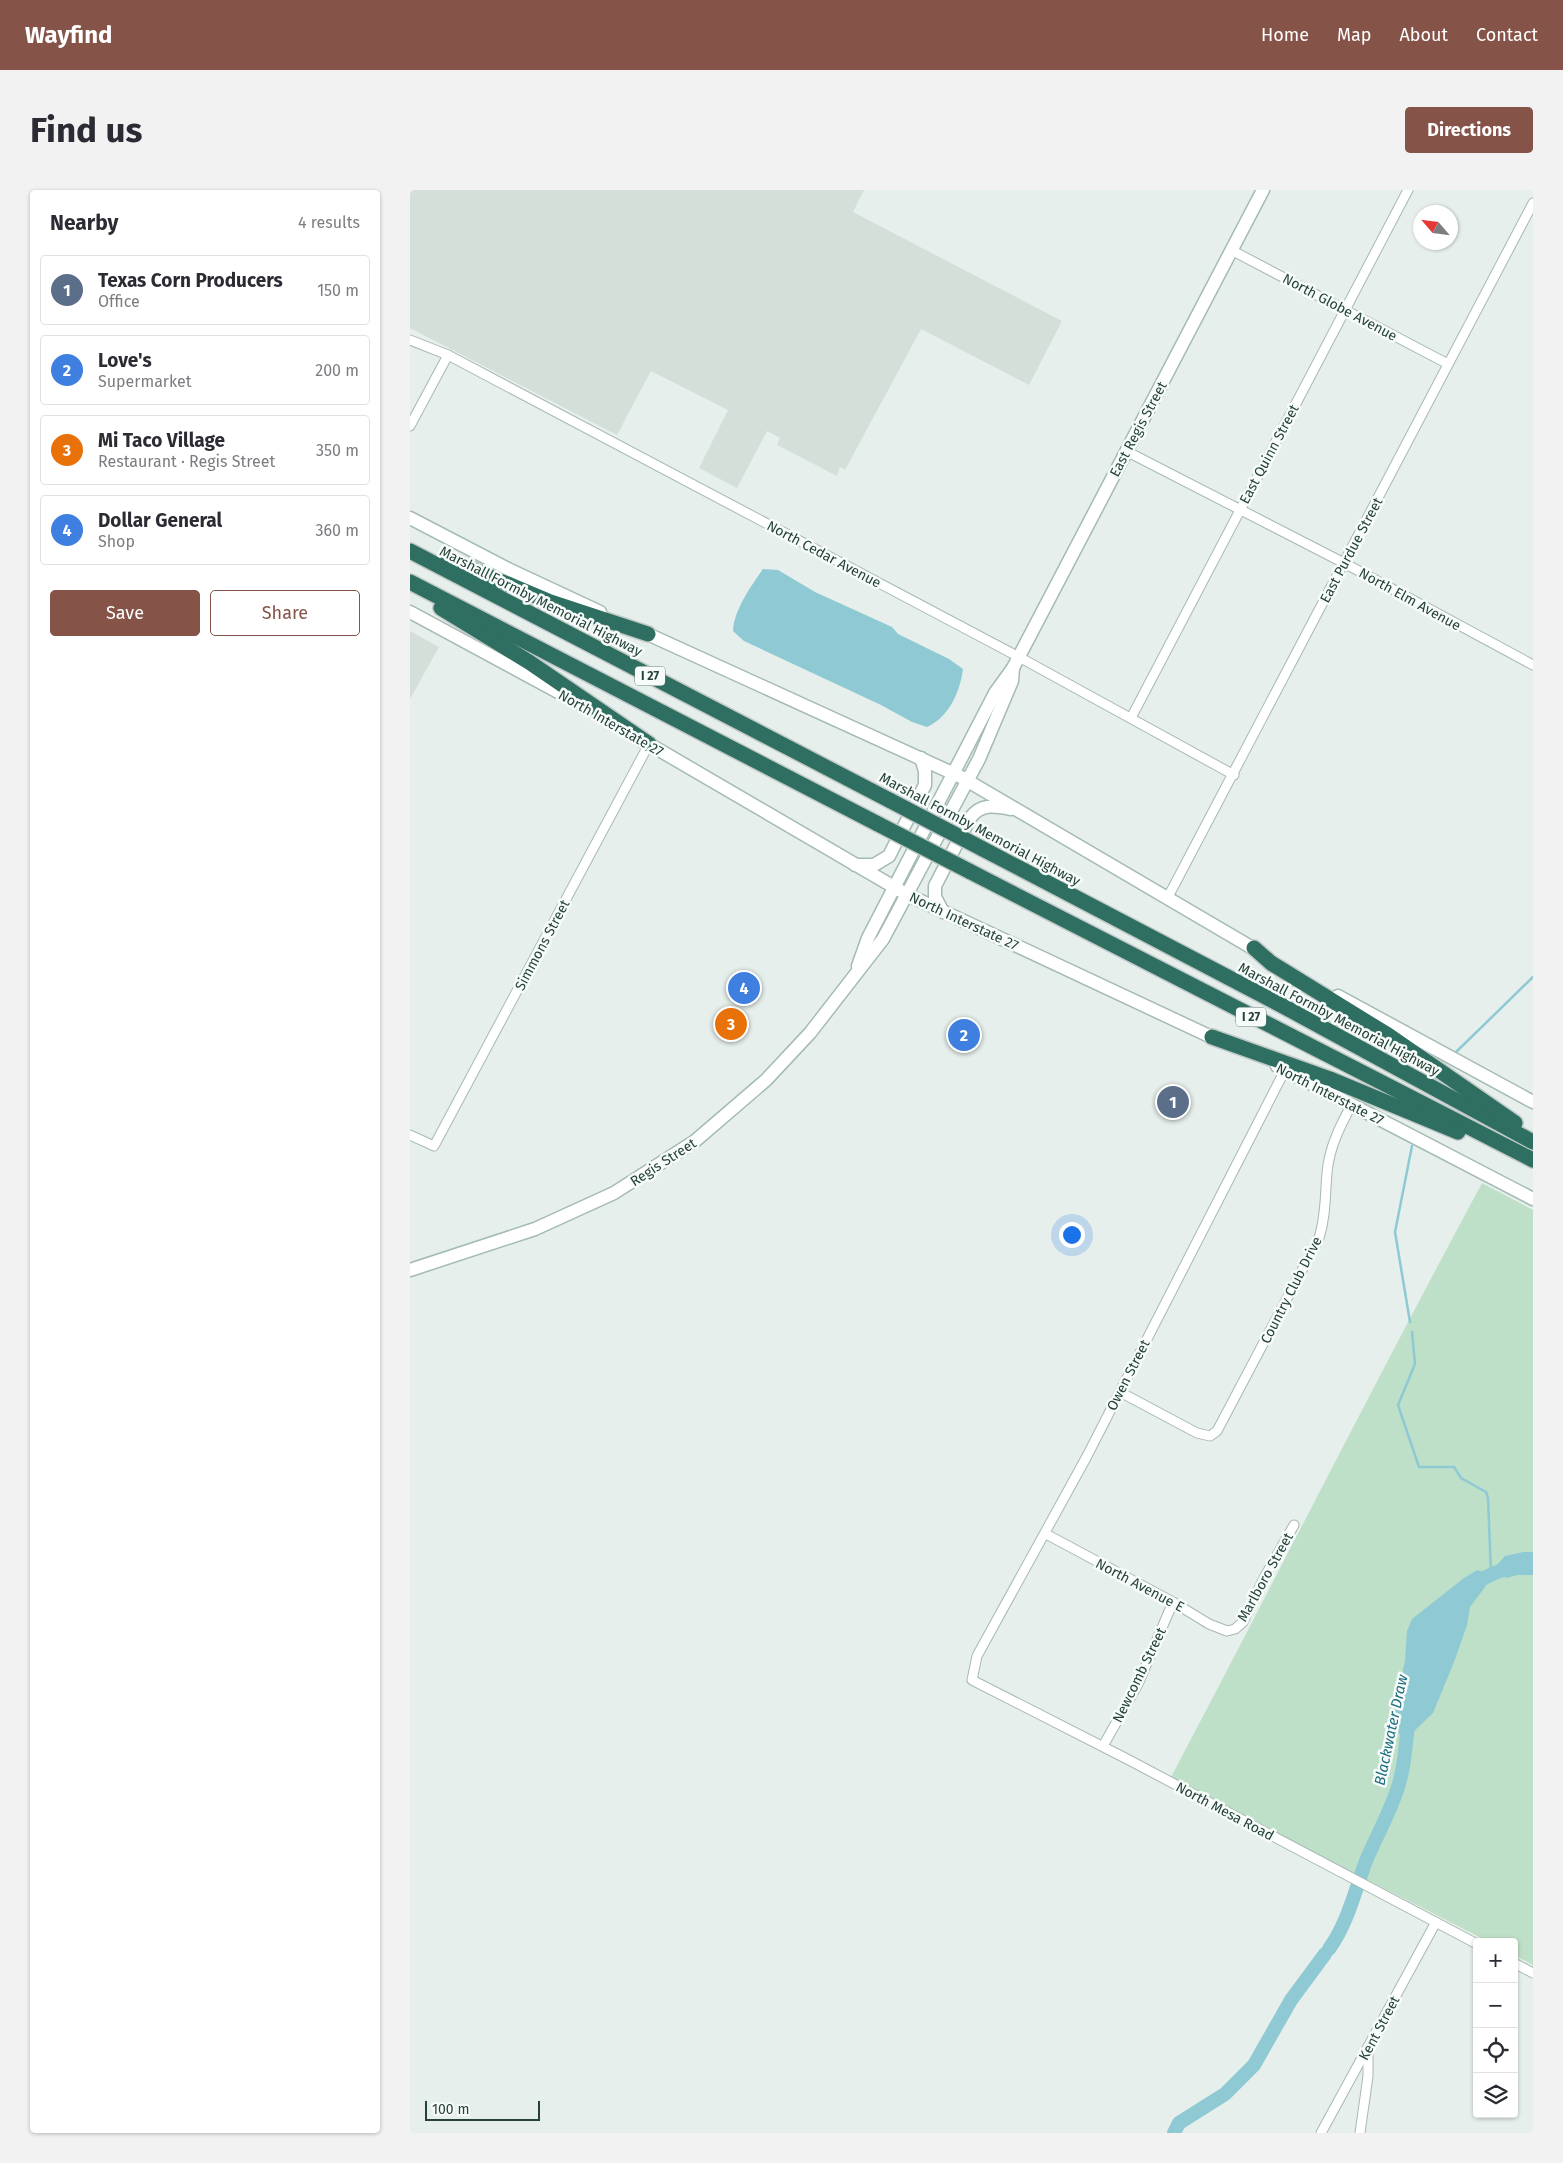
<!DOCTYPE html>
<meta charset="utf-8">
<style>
:root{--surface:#fff;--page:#f2f2f3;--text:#2b2b33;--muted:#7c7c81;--line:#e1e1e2;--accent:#855347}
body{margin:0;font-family:"Fira Sans",sans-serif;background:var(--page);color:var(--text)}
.controls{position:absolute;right:15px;bottom:15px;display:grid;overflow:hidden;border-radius:5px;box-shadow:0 1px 4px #0004}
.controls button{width:45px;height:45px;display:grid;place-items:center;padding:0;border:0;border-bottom:1px solid var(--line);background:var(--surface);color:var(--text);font:25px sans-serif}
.compass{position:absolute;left:1003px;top:15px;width:45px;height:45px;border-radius:50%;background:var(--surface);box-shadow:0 1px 4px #0004;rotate:298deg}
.scale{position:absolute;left:15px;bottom:12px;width:115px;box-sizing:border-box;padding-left:5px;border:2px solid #24423a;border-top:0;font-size:14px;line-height:18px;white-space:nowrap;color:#24423a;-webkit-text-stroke:4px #f7fbf9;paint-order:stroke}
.you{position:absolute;left:661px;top:1044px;width:18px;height:18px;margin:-12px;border:4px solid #fff;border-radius:50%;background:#1a73e8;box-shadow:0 0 0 8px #1a73e833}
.badge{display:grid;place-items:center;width:32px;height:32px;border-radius:50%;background:var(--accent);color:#fff;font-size:16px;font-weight:700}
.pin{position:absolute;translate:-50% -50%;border:2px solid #fff;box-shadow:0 1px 5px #0006}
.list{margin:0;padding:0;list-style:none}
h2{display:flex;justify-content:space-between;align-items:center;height:65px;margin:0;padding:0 20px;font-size:21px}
h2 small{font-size:16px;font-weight:400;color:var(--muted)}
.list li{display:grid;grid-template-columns:32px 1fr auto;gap:15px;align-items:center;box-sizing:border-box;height:70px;margin:0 10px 10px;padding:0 10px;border:1px solid var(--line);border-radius:5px}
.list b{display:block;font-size:19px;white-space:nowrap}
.list p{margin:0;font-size:16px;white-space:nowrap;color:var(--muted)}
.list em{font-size:16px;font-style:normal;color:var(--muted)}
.actions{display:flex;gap:10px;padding:15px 20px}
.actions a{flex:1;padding:11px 0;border:1px solid var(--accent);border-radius:5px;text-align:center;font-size:18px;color:var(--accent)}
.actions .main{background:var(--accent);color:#fff}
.icon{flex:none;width:28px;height:28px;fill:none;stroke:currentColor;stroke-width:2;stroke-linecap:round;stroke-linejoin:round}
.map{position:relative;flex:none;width:1123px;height:1943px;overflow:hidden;border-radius:5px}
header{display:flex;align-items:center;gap:30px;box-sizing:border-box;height:70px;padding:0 25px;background:var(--accent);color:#fff}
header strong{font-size:24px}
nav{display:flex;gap:28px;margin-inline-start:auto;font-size:18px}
.intro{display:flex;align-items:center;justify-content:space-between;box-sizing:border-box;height:120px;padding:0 30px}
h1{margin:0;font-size:35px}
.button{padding:12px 22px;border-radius:5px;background:var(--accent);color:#fff;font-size:18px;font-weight:700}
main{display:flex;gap:30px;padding:0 30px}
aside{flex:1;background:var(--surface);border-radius:5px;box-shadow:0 1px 4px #0004}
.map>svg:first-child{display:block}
.built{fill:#d4dfda}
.green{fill:#bfe0c8}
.water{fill:#8ec9d4}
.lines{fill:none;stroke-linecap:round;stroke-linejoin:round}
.stream{stroke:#8ec9d4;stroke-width:2.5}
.river{stroke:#8ec9d4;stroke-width:14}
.minor-casing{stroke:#a8b8b2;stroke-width:11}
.secondary-casing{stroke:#a4bbb3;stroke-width:15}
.motorway-casing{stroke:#c2cac8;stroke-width:18}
.minor{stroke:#fff;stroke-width:9}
.secondary{stroke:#fff;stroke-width:12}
.motorway{stroke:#2f6f62;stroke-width:15}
.motorway-bridge-casing{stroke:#c2cac8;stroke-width:18;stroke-linecap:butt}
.motorway-bridge{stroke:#2f6f62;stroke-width:15}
.labels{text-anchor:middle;stroke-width:5;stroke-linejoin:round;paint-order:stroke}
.shield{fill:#f7fbf9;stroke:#637a73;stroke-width:1}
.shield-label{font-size:12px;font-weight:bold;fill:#24423a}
.street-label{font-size:14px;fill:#24423a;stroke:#f7fbf9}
.water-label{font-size:15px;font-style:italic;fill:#1c6f80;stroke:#f7fbf9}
</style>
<header>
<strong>Wayfind</strong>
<nav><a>Home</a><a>Map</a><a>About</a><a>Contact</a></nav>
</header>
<div class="intro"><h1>Find us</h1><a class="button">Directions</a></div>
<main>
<aside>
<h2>Nearby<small>4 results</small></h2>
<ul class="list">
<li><span class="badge" style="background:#5c6f8a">1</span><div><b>Texas Corn Producers</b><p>Office</p></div><em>150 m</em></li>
<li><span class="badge" style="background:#3f7fe0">2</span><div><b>Love's</b><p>Supermarket</p></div><em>200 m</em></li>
<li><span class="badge" style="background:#e8710a">3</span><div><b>Mi Taco Village</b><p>Restaurant · Regis Street</p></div><em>350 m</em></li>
<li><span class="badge" style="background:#3f7fe0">4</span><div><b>Dollar General</b><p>Shop</p></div><em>360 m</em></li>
</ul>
<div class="actions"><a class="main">Save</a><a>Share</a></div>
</aside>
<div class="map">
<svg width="1123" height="1943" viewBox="0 0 1123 1943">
<rect width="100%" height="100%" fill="#e6efeb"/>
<g class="built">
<polygon points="0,0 454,0 443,22 652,131 619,195 511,139 435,280 430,277 427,286 367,255 370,248 357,241 327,298 289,278 318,220 241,181 207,245 0,138"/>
<polygon points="0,441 29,457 0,509"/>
</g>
<path class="green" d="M1072 993 1123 1020V1775L1104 1765V1752H1079L760 1589C865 1390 966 1190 1072 993Z"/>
<g class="water">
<path d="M353 379 368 380 405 402 482 437 488 444 539 469 553 479C550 502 539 527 517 537L502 532 471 515 334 451 323 441C324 420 341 396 353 379Z"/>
<polygon points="1113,1362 1123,1362 1123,1385 1107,1385 1097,1388 1088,1383 1087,1375 1095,1366"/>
<polygon points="1067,1380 1074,1382 1076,1385 1075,1397 1060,1417 1057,1435 1044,1472 1023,1523 1000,1545 989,1544 984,1521 995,1471 997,1441 1002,1429 1054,1388"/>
</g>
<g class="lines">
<g class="stream">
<polyline points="1045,863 1123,787"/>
<polyline points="1000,1132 985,1042 1002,956"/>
<polyline points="1002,1142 1005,1174 988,1215 1009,1277 1044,1277 1051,1288 1076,1302 1078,1308 1081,1383"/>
</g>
<g class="river">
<path d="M1062 1397C1082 1380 1098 1379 1123 1373"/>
<path d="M919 1759C938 1733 945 1700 956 1671 967 1644 983 1618 990 1590 996 1569 995 1548 1000 1527"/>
<polyline points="764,1943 769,1933 815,1904 844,1875 881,1810 915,1764"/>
</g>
<g class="minor-casing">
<g id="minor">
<polyline points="821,60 1038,174"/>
<polyline points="0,150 38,165 609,467 824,585"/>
<polyline points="0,236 38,165"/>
<polyline points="716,261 934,373 1123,475"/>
<polyline points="721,528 998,0"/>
<polyline points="758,707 1123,13"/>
<polyline points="875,880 676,1268 567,1466 562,1490 719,1570 1067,1754"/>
<polyline points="0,945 24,956 239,554"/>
<path d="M710 1202 787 1243 800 1246 807 1241 909 1048C916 1026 915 1005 917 983 919 958 930 936 942 914"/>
<polyline points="636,1344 763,1412 799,1434 817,1441 825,1439 833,1432 854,1388 884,1335"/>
<polyline points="693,1556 728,1494 763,1412"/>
<polyline points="1104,1773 1123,1783"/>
<polyline points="911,1943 1026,1732"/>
<polyline points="950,1943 958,1886 958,1861"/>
</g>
</g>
<g class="secondary-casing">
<g id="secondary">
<polyline points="0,328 98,379 190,422"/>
<polyline points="0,422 174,516"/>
<polyline points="231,441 551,587 851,763"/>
<polyline points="232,550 496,704 810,851"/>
<polyline points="445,675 464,675 479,666 515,595 515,581 511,568"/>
<path d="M533 722 525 707V696L560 628C571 613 584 616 601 619"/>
<polyline points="448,776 458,748 585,503 603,478 853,0"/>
<polyline points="928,806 1123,912"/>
<polyline points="867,876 1123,1009"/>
<polyline points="0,1080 125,1039 204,1003 285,951 356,890 400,843 473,749 569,569 602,491 603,478"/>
</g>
</g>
<g class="motorway-casing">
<g id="motorway">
<polyline points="0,361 481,611"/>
<polyline points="38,369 138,411 238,444"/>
<polyline points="0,392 468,634"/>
<polyline points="31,418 119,472 239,554"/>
<polyline points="571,658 871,815 1123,952"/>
<polyline points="559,681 1123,970"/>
<polyline points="844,758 861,773 978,845 1105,933"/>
<polyline points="802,847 920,889 1048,942"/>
</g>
</g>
<use href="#minor" class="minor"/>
<use href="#secondary" class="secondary"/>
<use href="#motorway" class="motorway"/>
<g class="motorway-bridge-casing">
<g id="motorway-bridge">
<polyline points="481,611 571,658"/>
<polyline points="468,634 559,681"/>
</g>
</g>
<use href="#motorway-bridge" class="motorway-bridge"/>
</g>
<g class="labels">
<g class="shield">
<rect x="225" y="476.5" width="30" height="19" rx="4"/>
<rect x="826" y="817.5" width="30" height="19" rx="4"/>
</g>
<g class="shield-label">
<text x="240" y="490">I 27</text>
<text x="841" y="831">I 27</text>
</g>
<g class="street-label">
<text transform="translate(930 117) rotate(28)" y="5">North Globe Avenue</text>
<text transform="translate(728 239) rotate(-62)" y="5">East Regis Street</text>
<text transform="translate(859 264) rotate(-62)" y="5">East Quinn Street</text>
<text transform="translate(941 360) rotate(-62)" y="5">East Purdue Street</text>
<text transform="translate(414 364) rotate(28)" y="5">North Cedar Avenue</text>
<text transform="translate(1000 409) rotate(29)" y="5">North Elm Avenue</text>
<text transform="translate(131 411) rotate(27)" y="5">Marshall Formby Memorial Highway</text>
<text transform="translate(201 533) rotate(30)" y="5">North Interstate 27</text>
<text transform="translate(570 639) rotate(28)" y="5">Marshall Formby Memorial Highway</text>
<text transform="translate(554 731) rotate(25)" y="5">North Interstate 27</text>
<text transform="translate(132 755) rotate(-62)" y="5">Simmons Street</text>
<text transform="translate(929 829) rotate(28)" y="5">Marshall Formby Memorial Highway</text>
<text transform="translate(920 904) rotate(27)" y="5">North Interstate 27</text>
<text transform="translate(253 972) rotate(-33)" y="5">Regis Street</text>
<text transform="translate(881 1100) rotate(-63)" y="5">Country Club Drive</text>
<text transform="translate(718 1185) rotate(-63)" y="5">Owen Street</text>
<text transform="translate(855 1387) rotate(-61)" y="5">Marlboro Street</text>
<text transform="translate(730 1395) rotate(28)" y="5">North Avenue E</text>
<text transform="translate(729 1485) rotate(-64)" y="5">Newcomb Street</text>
<text transform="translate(815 1621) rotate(28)" y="5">North Mesa Road</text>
<text transform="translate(969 1838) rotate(-62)" y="5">Kent Street</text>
</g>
<g class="water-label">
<text transform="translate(981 1540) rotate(-78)" y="5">Blackwater Draw</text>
</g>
</g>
</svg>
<div class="controls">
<button>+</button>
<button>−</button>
<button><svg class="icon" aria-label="locate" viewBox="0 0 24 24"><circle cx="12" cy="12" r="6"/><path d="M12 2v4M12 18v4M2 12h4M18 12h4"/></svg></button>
<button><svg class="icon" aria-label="layers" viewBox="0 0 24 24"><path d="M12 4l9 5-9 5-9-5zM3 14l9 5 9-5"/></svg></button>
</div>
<svg class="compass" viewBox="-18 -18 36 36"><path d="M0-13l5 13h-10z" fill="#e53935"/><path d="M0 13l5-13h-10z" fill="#7c7c81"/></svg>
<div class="scale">100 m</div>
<div class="you"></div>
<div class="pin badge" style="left:763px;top:912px;background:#5c6f8a">1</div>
<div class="pin badge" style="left:554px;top:845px;background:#3f7fe0">2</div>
<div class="pin badge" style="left:321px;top:834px;background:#e8710a">3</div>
<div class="pin badge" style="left:334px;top:798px;background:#3f7fe0">4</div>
</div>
</main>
